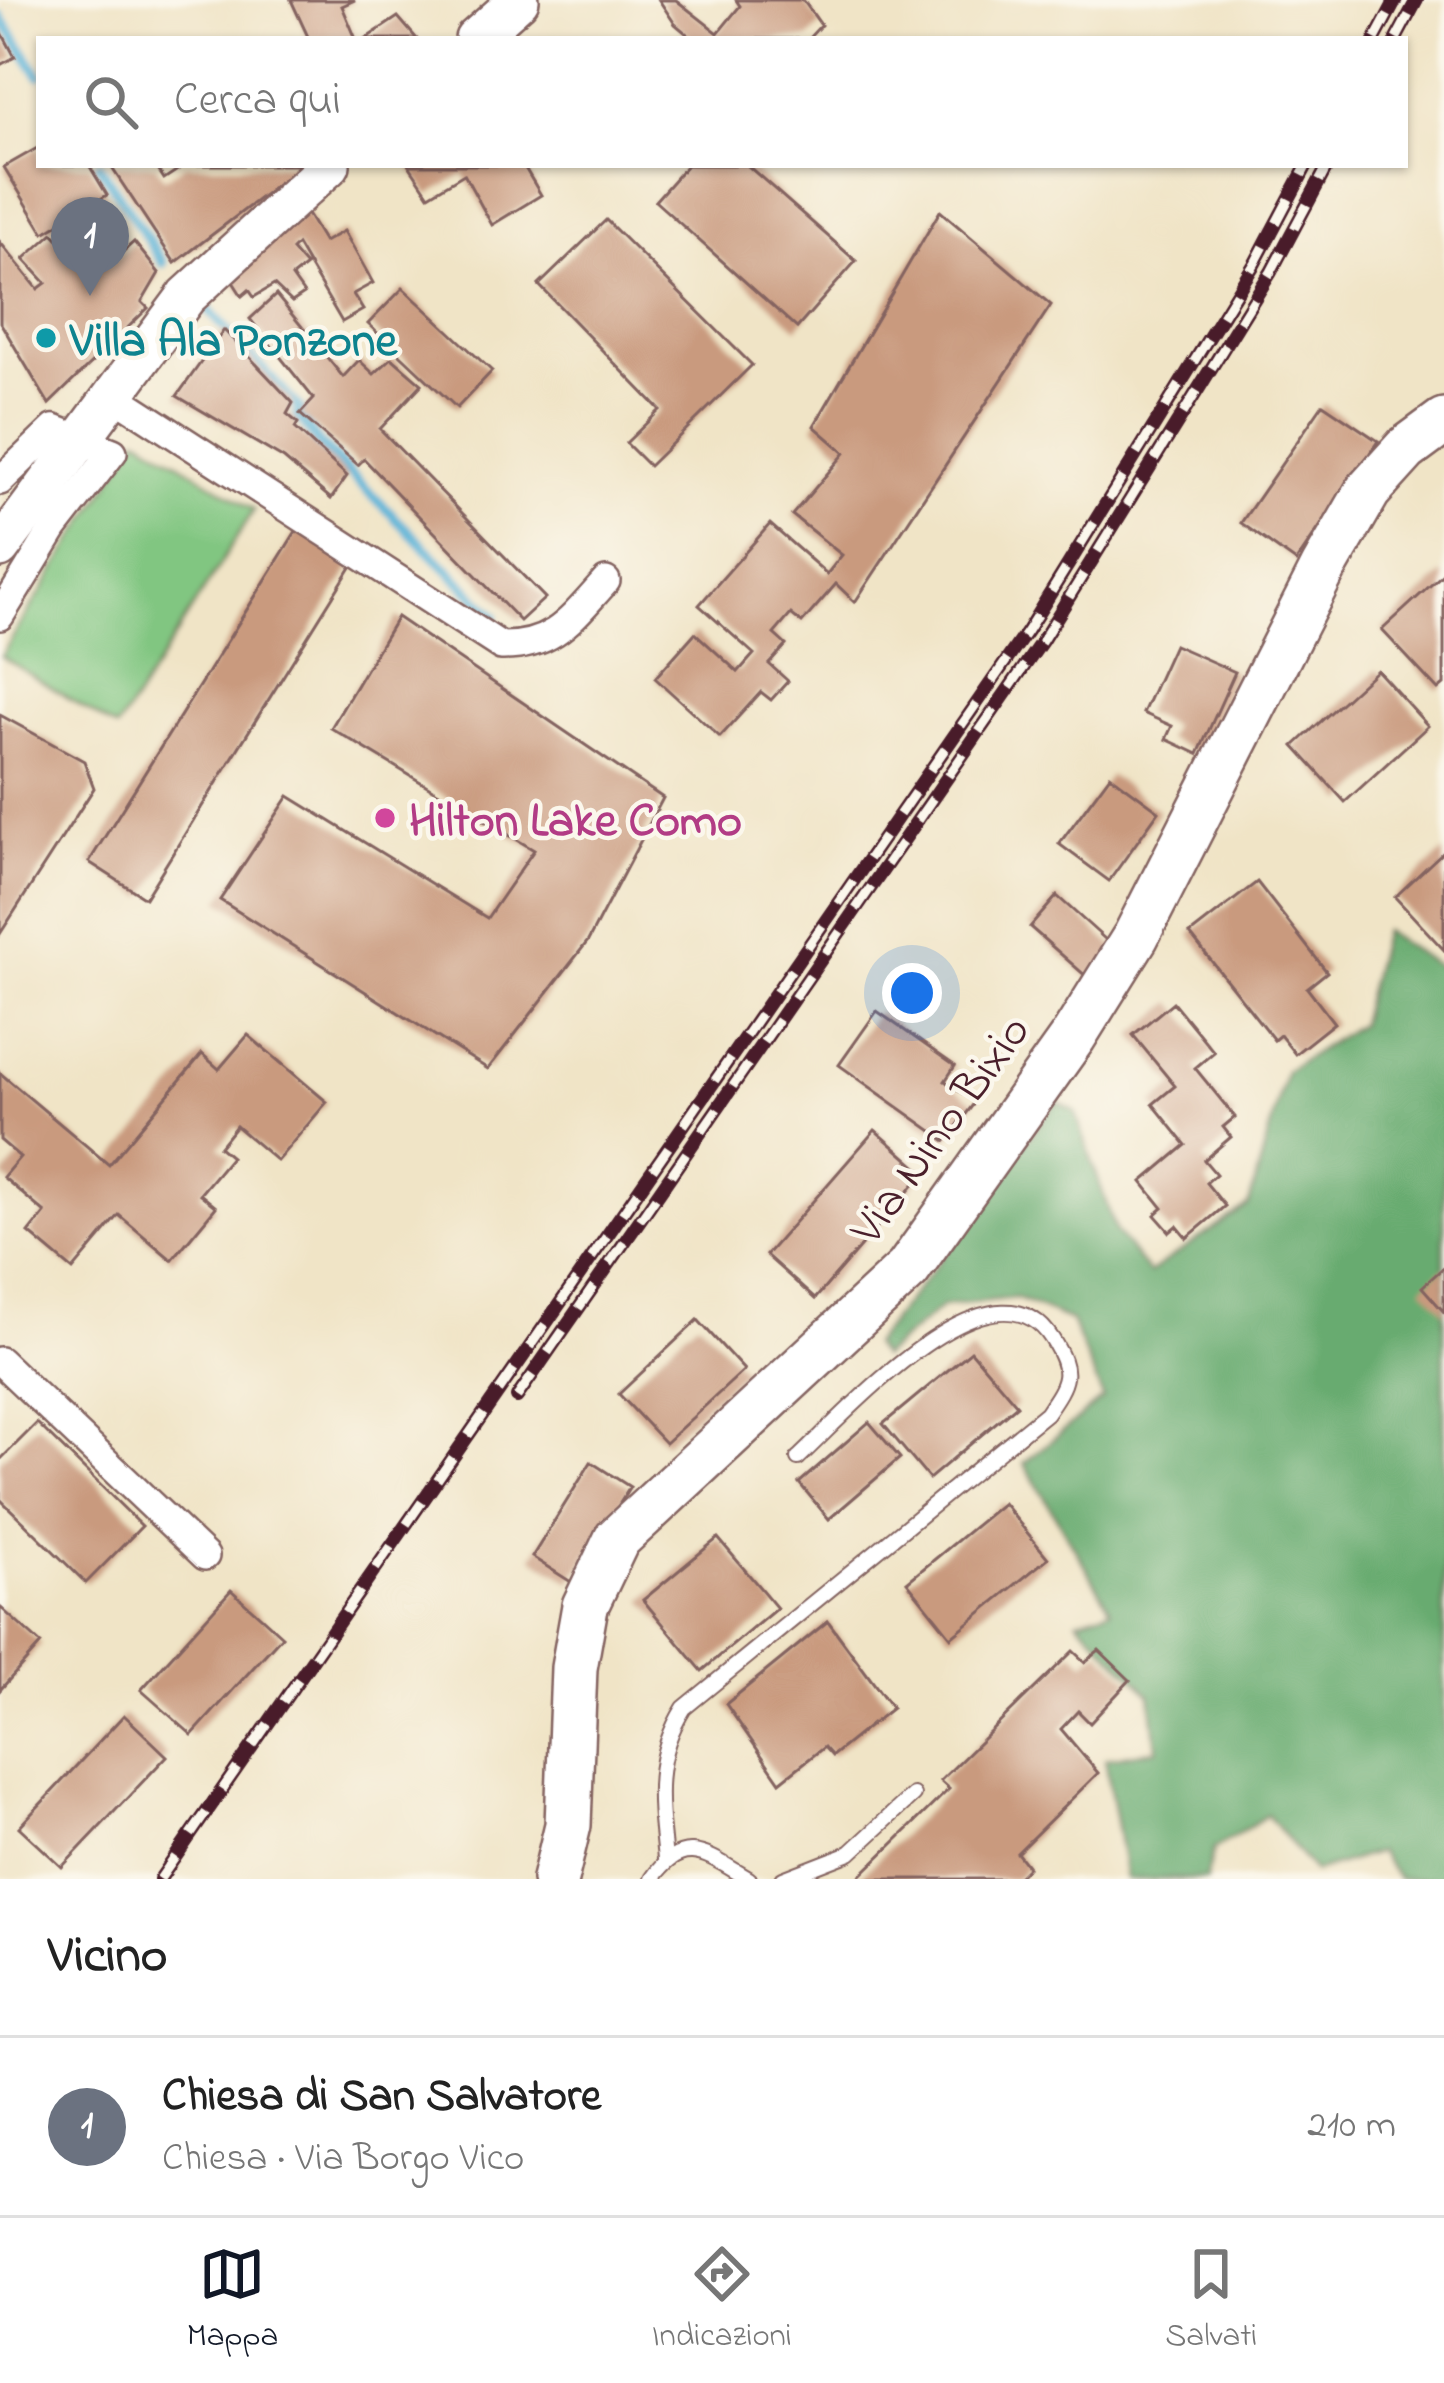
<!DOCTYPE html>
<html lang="it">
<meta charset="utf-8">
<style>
:root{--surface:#fff;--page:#f2f2f2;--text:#222;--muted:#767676;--line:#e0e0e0;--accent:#111827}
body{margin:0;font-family:"Indie Flower",sans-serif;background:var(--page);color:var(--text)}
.you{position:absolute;left:912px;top:993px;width:42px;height:42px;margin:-30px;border:9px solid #fff;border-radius:50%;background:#1a73e8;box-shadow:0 0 0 18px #1a73e833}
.badge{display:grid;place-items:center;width:78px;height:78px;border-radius:50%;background:var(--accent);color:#fff;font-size:39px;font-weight:700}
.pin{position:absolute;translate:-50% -99px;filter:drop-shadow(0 3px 6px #0008)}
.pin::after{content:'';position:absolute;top:63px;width:42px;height:36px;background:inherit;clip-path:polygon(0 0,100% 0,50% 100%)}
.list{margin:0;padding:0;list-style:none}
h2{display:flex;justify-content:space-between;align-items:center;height:156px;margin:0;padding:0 48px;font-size:51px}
h2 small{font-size:39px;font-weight:400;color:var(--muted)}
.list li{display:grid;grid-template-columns:78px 1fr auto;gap:36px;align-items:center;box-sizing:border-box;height:180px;padding:0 48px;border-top:3px solid var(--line)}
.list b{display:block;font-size:45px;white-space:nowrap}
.list p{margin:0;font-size:39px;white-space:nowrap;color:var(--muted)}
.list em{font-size:39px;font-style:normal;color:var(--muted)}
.icon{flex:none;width:66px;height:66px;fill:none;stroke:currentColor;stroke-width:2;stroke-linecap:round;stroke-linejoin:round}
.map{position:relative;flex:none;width:1444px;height:1879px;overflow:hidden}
.search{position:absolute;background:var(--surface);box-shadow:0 3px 9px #0004;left:36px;right:36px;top:36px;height:132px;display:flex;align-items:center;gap:30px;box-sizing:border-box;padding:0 42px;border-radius:0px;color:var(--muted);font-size:45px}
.sheet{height:336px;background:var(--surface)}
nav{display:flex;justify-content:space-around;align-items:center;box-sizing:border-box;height:168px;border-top:3px solid var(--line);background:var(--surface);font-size:33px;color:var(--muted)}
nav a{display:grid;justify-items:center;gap:6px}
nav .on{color:var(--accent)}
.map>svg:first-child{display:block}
.green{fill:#81c681;stroke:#667256;stroke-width:3}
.forest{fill:#68ab6f;stroke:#59654d;stroke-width:3}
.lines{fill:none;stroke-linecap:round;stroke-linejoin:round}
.stream{stroke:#59b1d6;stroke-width:10}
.building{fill:#c99a7e}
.lane-casing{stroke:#846461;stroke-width:18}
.street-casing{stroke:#846461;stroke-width:32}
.secondary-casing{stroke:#846461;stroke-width:44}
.primary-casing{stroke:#846461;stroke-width:50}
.lane{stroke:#fff;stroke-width:14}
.street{stroke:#fff;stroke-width:27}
.secondary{stroke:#fff;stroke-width:39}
.primary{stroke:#fff;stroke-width:45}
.rail-casing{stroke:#4a1f2b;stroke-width:14}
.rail{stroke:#fbf7ec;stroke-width:9;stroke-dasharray:27;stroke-linecap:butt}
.culture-dot{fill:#0f9aa8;stroke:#fbf7ec;stroke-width:4.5}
.hotel-dot{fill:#d1479c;stroke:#fbf7ec;stroke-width:4.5}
.labels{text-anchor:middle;stroke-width:9;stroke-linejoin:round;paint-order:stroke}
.culture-label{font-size:48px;font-weight:bold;fill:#0d838f;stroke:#fbf7ec;text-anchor:start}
.hotel-label{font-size:48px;font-weight:bold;fill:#b23c85;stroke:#fbf7ec;text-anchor:start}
.street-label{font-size:48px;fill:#4a1f2b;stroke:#fbf7ec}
</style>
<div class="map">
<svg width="1444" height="1879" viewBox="0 0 1444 1879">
<rect width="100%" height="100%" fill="#fbf7ec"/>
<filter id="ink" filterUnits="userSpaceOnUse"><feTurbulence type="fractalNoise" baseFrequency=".00833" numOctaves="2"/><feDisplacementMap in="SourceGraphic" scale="24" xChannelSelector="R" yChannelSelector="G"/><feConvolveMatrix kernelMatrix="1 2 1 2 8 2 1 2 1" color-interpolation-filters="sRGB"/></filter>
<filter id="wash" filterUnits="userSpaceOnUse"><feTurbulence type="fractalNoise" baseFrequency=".004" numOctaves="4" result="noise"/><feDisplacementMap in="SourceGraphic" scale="48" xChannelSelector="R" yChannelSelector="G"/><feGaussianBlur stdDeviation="2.7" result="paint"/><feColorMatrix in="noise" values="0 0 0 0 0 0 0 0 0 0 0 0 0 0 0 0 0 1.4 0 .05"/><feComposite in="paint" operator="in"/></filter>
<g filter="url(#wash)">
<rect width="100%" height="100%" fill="#f0e4c6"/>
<polygon class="green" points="139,437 254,510 117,729 1,656"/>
<polygon class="forest" points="1383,931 1441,968 1444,966 1444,1879 1398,1879 1378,1852 1314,1872 1267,1815 1214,1849 1206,1879 1126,1879 1105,1759 1157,1749 1151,1695 1078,1620 1111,1609 1024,1463 1103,1398 1071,1321 1016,1298 943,1306 881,1357 872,1345 981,1209 1000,1175 1057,1102 1075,1111 1116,1232 1149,1273 1249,1205 1286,1071 1359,1024"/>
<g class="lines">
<g class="stream">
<polyline points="0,16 39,75"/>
<polyline points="99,165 163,263"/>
<polyline points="201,302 300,410 297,415 318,442 495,616"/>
</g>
</g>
<g id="blocks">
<g class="building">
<polygon points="291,0 355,0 342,6 356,39 309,39"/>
<polygon points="659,0 676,0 718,33 740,6 736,0 803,0 821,25 808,39 693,39 675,24"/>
<polygon points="398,17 417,39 365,39"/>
<polygon points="0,29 15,57 0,65"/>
<polygon points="39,147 39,165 89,165 107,195 44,233 4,167"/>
<polygon points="110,165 155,165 164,179 185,165 303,165 175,263"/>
<polygon points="409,165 531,165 525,168 541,195 492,225 464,174 429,195"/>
<polygon points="687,165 747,165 856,261 797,328 655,201"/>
<polygon points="305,211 324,242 344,231 373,283 353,294 363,310 342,322 297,245 292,250 306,266 292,277 304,294 292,302 274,285 254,297 249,290 242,296 228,274"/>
<polygon points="940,211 1051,305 855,602 836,584 802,623 791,614 774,634 786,645 769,664 788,681 771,700 761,692 720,737 655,678 695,633 738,672 754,654 699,605 770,524 827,574 842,555 792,515 845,453 814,426"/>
<polygon points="606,220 752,365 649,466 626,443 660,410 539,285"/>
<polygon points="53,233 75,256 89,244 108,265 134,242 159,273 142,302 148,308 49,404 0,322 0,242 38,289 46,283 24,259"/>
<polygon points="403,288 492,371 457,408 368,324"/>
<polygon points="276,295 343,377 359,360 374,374 392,358 422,384 380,429 545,598 520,621 364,459 358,465 300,414 314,399 250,319"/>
<polygon points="224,330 293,403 287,414 298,423 295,428 347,476 331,499 284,459 177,396"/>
<polygon points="1323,404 1378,441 1296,562 1241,523"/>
<polygon points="298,528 353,564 145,898 89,862"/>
<polygon points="1444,573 1444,685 1438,690 1382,630"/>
<polygon points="397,617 663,798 588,941 488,1069 220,900 289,796 487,918 534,850 331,728"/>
<polygon points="1174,645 1235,672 1198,754 1166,739 1172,726 1143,713"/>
<polygon points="1377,670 1428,726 1345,802 1294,746"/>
<polygon points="0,715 84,761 94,788 0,934"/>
<polygon points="1110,775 1159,811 1109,881 1059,844"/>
<polygon points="1444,851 1444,950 1395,897"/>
<polygon points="1257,882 1327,972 1307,988 1334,1023 1295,1054 1280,1035 1274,1040 1190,934"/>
<polygon points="1057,896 1116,949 1089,979 1030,927"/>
<polygon points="1173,1002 1214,1052 1195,1068 1235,1117 1223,1127 1231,1137 1204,1160 1216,1174 1206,1183 1225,1206 1187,1238 1177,1226 1170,1232 1155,1215 1163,1208 1142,1182 1186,1145 1153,1104 1175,1086 1133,1035"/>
<polygon points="877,1011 955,1066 945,1081 975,1102 946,1141 839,1065"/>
<polygon points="248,1035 327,1102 277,1161 236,1126 219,1147 231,1157 200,1194 216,1207 172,1260 119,1215 73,1270 29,1233 45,1213 3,1177 20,1157 0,1140 0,1073 109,1165 202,1054 219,1069"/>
<polygon points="875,1130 924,1173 815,1299 766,1255"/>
<polygon points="1444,1267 1444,1312 1422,1287"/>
<polygon points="698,1320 744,1370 665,1443 619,1394"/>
<polygon points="971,1351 1017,1405 929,1479 883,1424"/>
<polygon points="869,1422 900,1458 829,1519 799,1483"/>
<polygon points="37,1423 142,1526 86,1583 0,1499 0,1460"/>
<polygon points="591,1462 630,1487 571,1582 532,1557"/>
<polygon points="1003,1503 1048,1558 951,1637 907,1582"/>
<polygon points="718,1538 777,1608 702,1671 643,1600"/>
<polygon points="231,1590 282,1636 192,1735 141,1690"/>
<polygon points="0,1607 41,1644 0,1690"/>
<polygon points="828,1621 892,1708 832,1756 824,1747 780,1782 726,1704"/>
<polygon points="1099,1650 1130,1680 1090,1723 1078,1711 1061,1729 1098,1773 1017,1853 1028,1867 1016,1879 857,1879 949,1789 940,1781 1073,1651 1085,1662"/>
<polygon points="124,1715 167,1756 62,1867 19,1827"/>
</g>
</g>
</g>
<g filter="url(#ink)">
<use href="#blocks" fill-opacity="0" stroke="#846461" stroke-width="3"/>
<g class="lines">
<g class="lane-casing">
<g id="lane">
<path d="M665 1859C659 1802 652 1759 684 1708L1046 1413C1068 1381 1073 1373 1052 1339 994 1246 843 1417 798 1458"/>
<path d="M652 1879C684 1832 709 1856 749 1879"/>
<polyline points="783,1879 850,1853 913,1795"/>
</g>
</g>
<g class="street-casing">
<g id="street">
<path d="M113 395 501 646C554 647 572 618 606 581"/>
<polyline points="0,481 54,429 113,452 54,528 0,616"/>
<polyline points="0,1361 205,1556"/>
</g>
</g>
<g class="secondary-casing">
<g id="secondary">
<polyline points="475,39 519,0"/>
<polyline points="0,548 187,296 330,165"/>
</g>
</g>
<g class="primary-casing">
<polyline id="primary" points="555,1879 568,1825 574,1668 585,1606 617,1539 908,1269 1073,1037 1136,936 1324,567 1368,491 1406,449 1444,421"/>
</g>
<use href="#lane" class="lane"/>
<use href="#street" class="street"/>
<use href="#secondary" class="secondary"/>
<use href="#primary" class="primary"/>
<g class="rail-casing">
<g id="rail">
<polyline points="1375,39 1396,0"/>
<polyline points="1396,39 1417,0"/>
<polyline points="517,1397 1042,641 1271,272 1328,165"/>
<polyline points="160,1879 1027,631 1255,263 1307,165"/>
</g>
</g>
<use href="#rail" class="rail"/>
</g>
</g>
<circle class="culture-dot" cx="46" cy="338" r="12"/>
<circle class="hotel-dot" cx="385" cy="818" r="12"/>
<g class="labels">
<g class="culture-label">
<text x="70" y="355">Villa Ala Ponzone</text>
</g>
<g class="hotel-label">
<text x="409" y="835">Hilton Lake Como</text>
</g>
<g class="street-label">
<text transform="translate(938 1128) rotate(-54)" y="17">Via Nino Bixio</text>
</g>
</g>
</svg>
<div class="you"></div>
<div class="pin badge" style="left:90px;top:296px;background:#6b7280">1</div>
<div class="search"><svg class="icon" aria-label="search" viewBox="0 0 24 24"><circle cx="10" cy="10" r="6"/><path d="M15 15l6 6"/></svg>Cerca qui</div>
</div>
<section class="sheet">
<h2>Vicino<small></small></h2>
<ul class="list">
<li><span class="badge" style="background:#6b7280">1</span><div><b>Chiesa di San Salvatore</b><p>Chiesa · Via Borgo Vico</p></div><em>210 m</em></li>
</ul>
</section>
<nav>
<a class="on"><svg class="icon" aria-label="map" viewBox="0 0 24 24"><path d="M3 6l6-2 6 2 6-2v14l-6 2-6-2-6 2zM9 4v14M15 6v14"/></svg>Mappa</a>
<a><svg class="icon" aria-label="directions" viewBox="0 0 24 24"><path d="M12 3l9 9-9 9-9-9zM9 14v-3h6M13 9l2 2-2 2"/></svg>Indicazioni</a>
<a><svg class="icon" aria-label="saved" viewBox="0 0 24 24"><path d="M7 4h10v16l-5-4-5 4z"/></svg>Salvati</a>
</nav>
